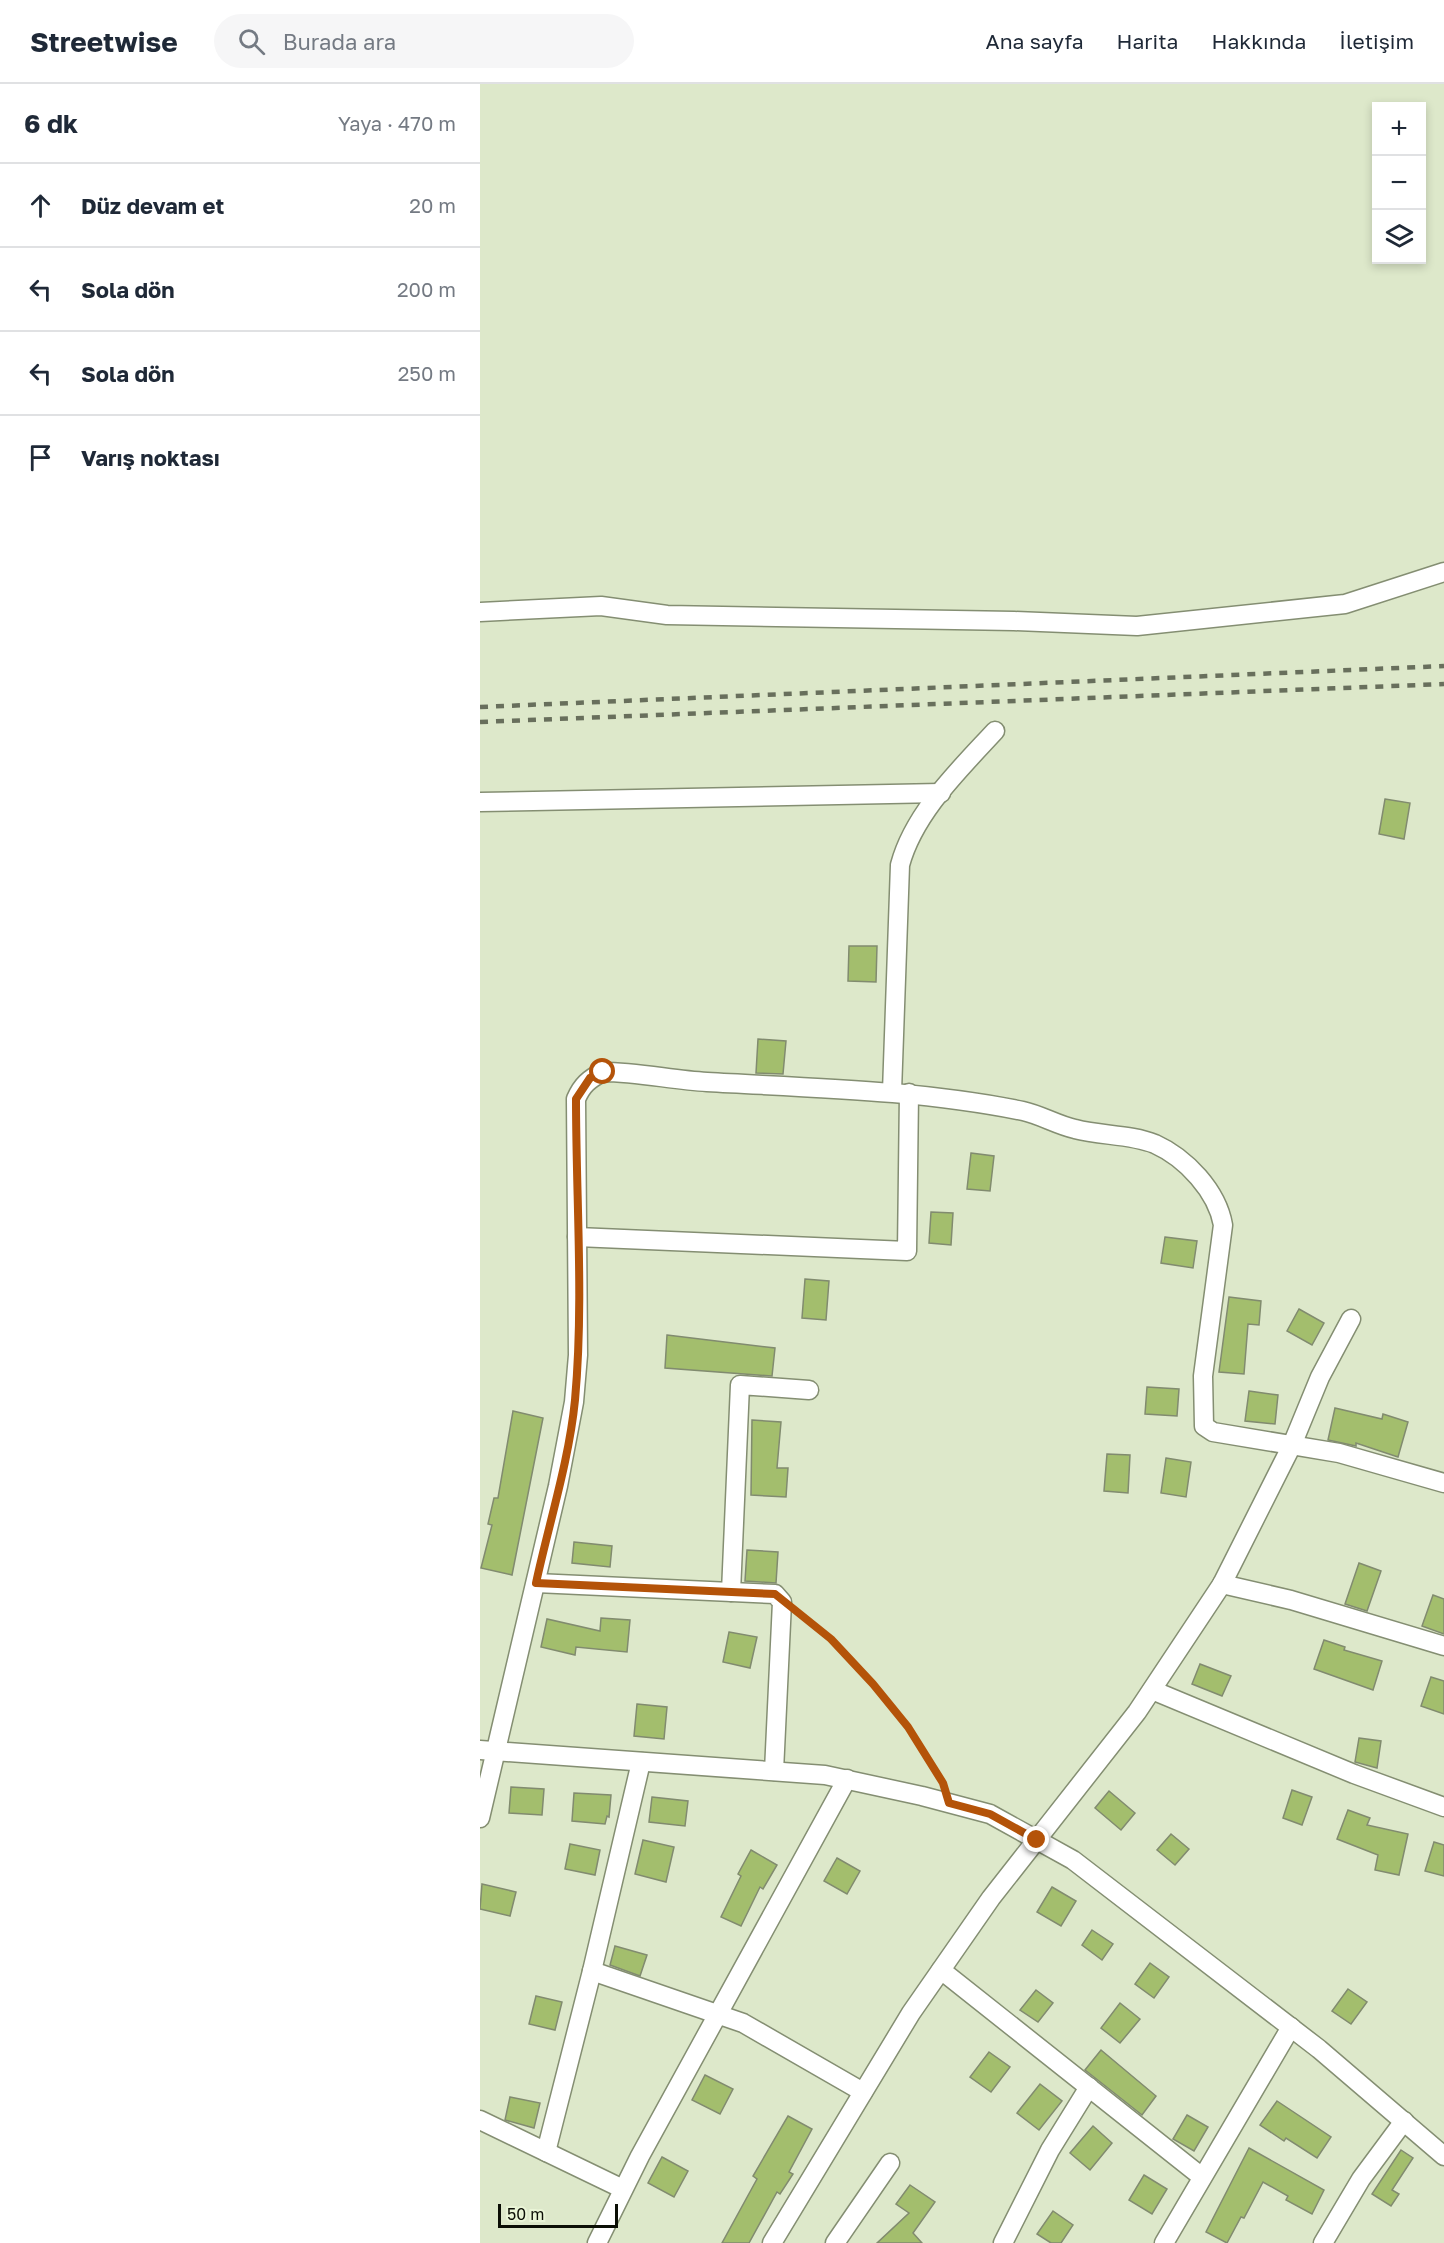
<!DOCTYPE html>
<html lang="tr">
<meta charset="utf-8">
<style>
:root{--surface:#fff;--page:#f6f6f7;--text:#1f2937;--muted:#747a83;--line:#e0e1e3}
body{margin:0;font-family:"Golos Text",sans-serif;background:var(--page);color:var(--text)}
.controls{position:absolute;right:18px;top:18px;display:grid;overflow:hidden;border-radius:0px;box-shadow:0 3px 9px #0003}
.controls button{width:54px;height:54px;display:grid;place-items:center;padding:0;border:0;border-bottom:2px solid var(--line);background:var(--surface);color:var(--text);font:30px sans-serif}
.scale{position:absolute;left:18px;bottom:15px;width:120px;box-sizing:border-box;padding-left:6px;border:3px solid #0b0e05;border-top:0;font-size:16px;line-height:21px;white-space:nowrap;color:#0b0e05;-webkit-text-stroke:4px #eaf5d7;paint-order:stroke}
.stop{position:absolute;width:18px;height:18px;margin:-14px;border:4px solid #b45309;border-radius:50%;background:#fff}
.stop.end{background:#b45309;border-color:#fff;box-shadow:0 2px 6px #0008}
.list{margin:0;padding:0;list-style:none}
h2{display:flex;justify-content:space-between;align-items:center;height:78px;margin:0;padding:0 24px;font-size:26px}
h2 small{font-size:20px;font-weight:400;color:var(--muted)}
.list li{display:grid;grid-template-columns:39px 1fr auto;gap:18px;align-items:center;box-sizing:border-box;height:84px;padding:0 24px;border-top:2px solid var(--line)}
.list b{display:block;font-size:22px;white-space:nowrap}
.list em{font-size:20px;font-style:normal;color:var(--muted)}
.icon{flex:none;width:33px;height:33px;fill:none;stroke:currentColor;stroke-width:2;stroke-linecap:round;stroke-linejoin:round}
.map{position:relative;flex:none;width:964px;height:2159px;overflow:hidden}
header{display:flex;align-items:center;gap:36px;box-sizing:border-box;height:84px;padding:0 30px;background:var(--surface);border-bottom:2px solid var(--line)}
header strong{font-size:28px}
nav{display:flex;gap:33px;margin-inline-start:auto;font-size:21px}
.search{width:420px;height:54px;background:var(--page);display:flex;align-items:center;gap:15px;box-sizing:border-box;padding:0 21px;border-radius:33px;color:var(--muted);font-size:22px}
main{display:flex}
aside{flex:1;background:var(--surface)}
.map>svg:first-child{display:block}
.building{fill:#a3be6d;stroke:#818b6f;stroke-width:1.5}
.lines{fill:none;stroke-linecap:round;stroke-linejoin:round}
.street-casing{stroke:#848e72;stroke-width:21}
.path{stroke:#7e8571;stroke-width:3;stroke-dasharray:6 3;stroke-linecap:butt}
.street{stroke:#fff;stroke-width:18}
.rail{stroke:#686f5c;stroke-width:4.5;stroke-dasharray:8 8;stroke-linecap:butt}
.route{stroke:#b45309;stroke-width:8}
</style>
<header>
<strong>Streetwise</strong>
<div class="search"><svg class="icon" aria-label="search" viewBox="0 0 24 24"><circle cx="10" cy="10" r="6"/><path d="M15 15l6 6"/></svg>Burada ara</div>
<nav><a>Ana sayfa</a><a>Harita</a><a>Hakkında</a><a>İletişim</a></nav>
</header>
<main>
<aside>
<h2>6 dk<small>Yaya · 470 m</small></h2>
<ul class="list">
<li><svg class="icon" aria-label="ahead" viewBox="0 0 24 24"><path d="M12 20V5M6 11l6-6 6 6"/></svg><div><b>Düz devam et</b></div><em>20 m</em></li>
<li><svg class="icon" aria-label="left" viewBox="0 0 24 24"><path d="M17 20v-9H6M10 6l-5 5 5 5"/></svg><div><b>Sola dön</b></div><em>200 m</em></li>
<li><svg class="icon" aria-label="left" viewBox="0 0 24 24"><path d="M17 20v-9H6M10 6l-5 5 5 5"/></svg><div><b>Sola dön</b></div><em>250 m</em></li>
<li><svg class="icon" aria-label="arrive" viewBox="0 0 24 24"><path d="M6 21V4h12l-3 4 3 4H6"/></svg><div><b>Varış noktası</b></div></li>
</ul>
</aside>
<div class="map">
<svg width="964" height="2159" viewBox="0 0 964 2159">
<rect width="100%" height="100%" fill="#dde8ca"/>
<g class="building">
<polygon points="905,715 930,719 924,755 899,750"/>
<polygon points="369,862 397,862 396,898 368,897"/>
<polygon points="278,955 306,957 303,990 276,989"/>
<polygon points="491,1069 514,1072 510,1107 487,1105"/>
<polygon points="451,1128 473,1129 471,1161 449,1159"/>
<polygon points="685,1153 717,1157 713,1184 681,1179"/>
<polygon points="325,1195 349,1197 346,1236 322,1234"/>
<polygon points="749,1213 781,1217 779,1241 768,1240 764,1290 739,1288"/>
<polygon points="819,1225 844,1239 832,1261 807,1247"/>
<polygon points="187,1251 295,1264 292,1292 185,1284"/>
<polygon points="667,1303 699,1305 697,1332 665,1330"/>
<polygon points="769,1307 798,1311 795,1340 765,1337"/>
<polygon points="855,1324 902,1335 903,1330 928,1338 918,1373 876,1359 876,1362 848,1356"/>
<polygon points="33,1327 63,1334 32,1491 1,1484 12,1441 8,1440 14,1414 18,1414"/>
<polygon points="272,1336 301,1338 297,1384 308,1384 306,1413 271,1411"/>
<polygon points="627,1370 650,1371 648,1409 624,1407"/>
<polygon points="686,1374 711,1378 706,1413 681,1409"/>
<polygon points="94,1458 132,1462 130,1483 92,1479"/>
<polygon points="267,1466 298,1468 296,1499 265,1497"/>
<polygon points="879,1479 901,1487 887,1527 865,1520"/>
<polygon points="953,1511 964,1515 964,1550 942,1542"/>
<polygon points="121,1534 150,1536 147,1568 96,1563 95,1571 61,1563 67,1535 120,1547"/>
<polygon points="249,1548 277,1553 270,1584 243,1578"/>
<polygon points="844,1556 865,1563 864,1566 902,1577 893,1606 834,1585"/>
<polygon points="720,1580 751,1592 742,1612 712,1600"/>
<polygon points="951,1593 964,1597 964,1630 941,1622"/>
<polygon points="157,1620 187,1623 184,1655 154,1652"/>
<polygon points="879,1654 901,1657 897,1684 875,1678"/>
<polygon points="31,1703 64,1705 62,1731 29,1729"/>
<polygon points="812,1706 832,1713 822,1741 803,1734"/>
<polygon points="629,1707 655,1729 641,1746 615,1724"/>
<polygon points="94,1709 131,1711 129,1733 127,1732 125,1740 92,1737"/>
<polygon points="172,1713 208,1717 205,1742 169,1738"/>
<polygon points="868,1726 890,1734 887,1741 928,1750 919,1791 895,1786 898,1771 857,1755"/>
<polygon points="691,1750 709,1765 695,1781 677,1766"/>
<polygon points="163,1756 194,1763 186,1798 155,1790"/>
<polygon points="954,1758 964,1761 964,1792 945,1787"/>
<polygon points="90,1760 120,1766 115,1791 85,1785"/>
<polygon points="271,1766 297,1781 283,1805 280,1803 261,1842 241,1833 261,1792 258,1790"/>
<polygon points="357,1774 380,1787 367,1810 344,1797"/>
<polygon points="2,1800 36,1808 30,1832 0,1825"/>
<polygon points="572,1803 596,1817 581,1842 557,1828"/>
<polygon points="612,1846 633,1860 622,1876 602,1861"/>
<polygon points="135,1862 167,1871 160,1892 130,1881"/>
<polygon points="670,1879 689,1893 674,1914 655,1900"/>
<polygon points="868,1905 887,1918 871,1940 852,1927"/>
<polygon points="556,1906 573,1919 558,1938 540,1926"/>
<polygon points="56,1912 82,1918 75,1946 49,1940"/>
<polygon points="640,1919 660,1935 640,1959 621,1944"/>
<polygon points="621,1966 676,2012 662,2031 605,1986"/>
<polygon points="509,1968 530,1983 511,2008 490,1993"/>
<polygon points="225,1991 253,2005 240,2030 212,2016"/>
<polygon points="560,2000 582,2017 559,2046 537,2029"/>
<polygon points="30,2013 60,2019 54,2044 25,2036"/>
<polygon points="797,2017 851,2053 837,2074 806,2054 804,2057 780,2041"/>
<polygon points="707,2031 728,2043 714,2067 693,2055"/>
<polygon points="308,2032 332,2045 309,2088 313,2090 300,2110 297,2108 269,2159 242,2159 277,2095 273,2092"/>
<polygon points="613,2042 632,2059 610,2086 590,2069"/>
<polygon points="769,2064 844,2106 832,2130 806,2116 808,2112 783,2098 764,2134 761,2133 747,2159 726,2148"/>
<polygon points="921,2066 933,2074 912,2106 919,2110 911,2122 892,2110"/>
<polygon points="182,2073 208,2087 194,2113 168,2099"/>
<polygon points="664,2091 687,2105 672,2130 649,2116"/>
<polygon points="430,2101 455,2118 433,2149 442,2159 397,2159 429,2129 416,2120"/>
<polygon points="573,2127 593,2141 581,2159 571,2159 557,2150"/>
</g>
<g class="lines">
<g class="street-casing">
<g id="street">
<polyline points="0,528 121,522 187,531 534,537 657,542 865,520 964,488"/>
<polyline points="0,718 461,709"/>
<path d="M412 1008 420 781C434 729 479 686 515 647"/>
<polyline points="97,1153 427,1167 429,1009"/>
<polyline points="56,1499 295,1510 302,1518 294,1687"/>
<polyline points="742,1500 811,1516 964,1562"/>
<polyline points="251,1508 260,1301 329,1306"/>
<polyline points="672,1606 874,1690 964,1723"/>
<polyline points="0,1666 345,1691 442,1712 510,1730 593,1776 839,1965 964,2072"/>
<path d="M0 1734 78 1402 94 1318 98 1271 96 1015C102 1001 109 995 123 988 158 988 192 996 227 998 333 1004 439 1006 543 1027 561 1031 577 1041 595 1045 621 1052 650 1050 675 1060 706 1074 737 1107 743 1141L723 1292 724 1342 733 1348 859 1369 964 1399"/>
<polyline points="461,1886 722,2093"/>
<polyline points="112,1887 263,1939 383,2008"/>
<polyline points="0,2036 143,2105"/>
<polyline points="66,2068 112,1887 161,1678"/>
<polyline points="117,2159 160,2072 367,1695"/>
<polyline points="292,2159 431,1929 511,1814 657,1628 742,1500 812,1361 840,1293 871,1235"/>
<polyline points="355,2159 410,2079"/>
<polyline points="523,2159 570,2066 609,2003"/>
<polyline points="684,2159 811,1943"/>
<polyline points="843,2159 881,2095 924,2037"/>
</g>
</g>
<path class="path" d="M318 1530C380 1578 422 1633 463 1699"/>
<use href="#street" class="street"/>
<g class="rail">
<polyline points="0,623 964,582"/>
<polyline points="0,638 964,600"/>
</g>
</g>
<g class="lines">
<path class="route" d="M123 988 110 994 96 1015C96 1115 104 1217 95 1316 89 1377 69 1439 56 1499L295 1510 351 1555 393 1600 428 1643 463 1699 469 1719 510 1730 557 1756"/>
</g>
</svg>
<div class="controls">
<button>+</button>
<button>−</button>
<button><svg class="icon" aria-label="layers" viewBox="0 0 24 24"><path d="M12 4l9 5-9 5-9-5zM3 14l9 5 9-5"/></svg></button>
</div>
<div class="scale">50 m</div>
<div class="stop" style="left:123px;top:988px"></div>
<div class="stop end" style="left:557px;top:1756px"></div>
</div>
</main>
